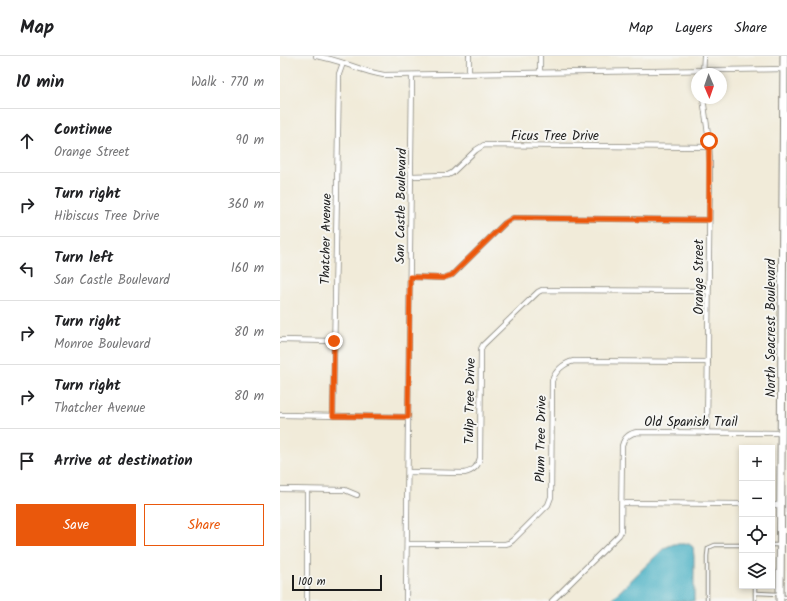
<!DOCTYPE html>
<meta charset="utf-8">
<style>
:root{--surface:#fff;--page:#f6f6f6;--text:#202124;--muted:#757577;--line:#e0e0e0;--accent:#ea580c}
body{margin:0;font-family:Kalam,sans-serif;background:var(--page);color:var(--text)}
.controls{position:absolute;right:12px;bottom:12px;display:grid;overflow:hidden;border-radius:0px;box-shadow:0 2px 6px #0003}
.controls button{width:36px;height:36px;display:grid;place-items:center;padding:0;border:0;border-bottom:1px solid var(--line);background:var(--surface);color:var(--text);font:20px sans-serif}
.compass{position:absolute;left:411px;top:12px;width:36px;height:36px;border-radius:50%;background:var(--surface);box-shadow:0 2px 6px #0003;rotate:178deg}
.scale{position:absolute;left:12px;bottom:10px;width:90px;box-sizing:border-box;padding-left:4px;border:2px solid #1c1c1c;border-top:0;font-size:11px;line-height:14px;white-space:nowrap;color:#1c1c1c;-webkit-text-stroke:3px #f6f6f2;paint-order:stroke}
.stop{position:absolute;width:12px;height:12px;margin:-9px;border:3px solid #ea580c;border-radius:50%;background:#fff}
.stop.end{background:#ea580c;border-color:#fff;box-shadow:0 1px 4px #0008}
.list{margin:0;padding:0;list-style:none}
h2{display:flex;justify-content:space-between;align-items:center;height:52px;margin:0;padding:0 16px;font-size:17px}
h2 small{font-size:13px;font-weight:400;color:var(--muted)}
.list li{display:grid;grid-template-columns:26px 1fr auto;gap:12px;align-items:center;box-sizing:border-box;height:64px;padding:0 16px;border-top:1px solid var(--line)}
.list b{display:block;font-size:15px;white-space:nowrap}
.list p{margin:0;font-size:13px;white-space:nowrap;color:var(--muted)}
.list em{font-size:13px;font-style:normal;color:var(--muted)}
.actions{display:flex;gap:8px;padding:12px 16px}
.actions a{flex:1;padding:9px 0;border:1px solid var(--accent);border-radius:0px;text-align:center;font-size:14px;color:var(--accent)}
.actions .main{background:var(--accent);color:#fff}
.icon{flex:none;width:22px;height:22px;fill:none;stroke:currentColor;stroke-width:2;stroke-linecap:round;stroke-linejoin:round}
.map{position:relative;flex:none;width:507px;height:545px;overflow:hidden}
header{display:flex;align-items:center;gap:24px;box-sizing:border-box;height:56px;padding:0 20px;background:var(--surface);border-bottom:1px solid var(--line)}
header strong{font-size:19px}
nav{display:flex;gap:22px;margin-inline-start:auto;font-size:14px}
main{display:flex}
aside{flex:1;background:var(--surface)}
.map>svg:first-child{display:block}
.water{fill:#45afc3;stroke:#306670}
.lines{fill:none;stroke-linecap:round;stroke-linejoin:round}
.lane-casing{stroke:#86847a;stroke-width:4.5}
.street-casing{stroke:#86847a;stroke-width:6}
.secondary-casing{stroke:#86847a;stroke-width:9}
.lane{stroke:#fff;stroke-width:2.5}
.street{stroke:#fff;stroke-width:4.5}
.secondary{stroke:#fff;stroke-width:7}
.route{stroke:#ea580c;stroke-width:5}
.labels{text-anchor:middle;stroke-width:4;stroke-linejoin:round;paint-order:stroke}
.street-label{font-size:13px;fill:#1c1c1c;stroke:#f6f6f2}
</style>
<header>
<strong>Map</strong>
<nav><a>Map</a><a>Layers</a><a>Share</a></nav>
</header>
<main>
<aside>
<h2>10 min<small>Walk · 770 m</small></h2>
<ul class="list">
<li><svg class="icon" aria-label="ahead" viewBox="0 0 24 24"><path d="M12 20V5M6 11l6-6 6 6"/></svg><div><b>Continue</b><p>Orange Street</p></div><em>90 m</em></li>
<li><svg class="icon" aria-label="right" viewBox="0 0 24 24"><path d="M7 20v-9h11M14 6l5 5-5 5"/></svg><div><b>Turn right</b><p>Hibiscus Tree Drive</p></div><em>360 m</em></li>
<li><svg class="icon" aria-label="left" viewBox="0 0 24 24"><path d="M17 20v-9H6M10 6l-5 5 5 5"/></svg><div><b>Turn left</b><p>San Castle Boulevard</p></div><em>160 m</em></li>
<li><svg class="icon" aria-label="right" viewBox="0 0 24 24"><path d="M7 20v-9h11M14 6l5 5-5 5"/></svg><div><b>Turn right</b><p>Monroe Boulevard</p></div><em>80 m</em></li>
<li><svg class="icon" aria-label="right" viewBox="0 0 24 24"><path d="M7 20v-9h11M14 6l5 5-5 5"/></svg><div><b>Turn right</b><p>Thatcher Avenue</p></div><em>80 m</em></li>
<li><svg class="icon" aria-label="arrive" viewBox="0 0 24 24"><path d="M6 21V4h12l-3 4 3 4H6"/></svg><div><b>Arrive at destination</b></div></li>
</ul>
<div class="actions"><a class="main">Save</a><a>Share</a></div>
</aside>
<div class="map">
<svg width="507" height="545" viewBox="0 0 507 545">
<rect width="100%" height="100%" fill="#f6f6f2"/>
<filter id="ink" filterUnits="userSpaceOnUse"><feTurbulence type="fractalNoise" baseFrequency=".025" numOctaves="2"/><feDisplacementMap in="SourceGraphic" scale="8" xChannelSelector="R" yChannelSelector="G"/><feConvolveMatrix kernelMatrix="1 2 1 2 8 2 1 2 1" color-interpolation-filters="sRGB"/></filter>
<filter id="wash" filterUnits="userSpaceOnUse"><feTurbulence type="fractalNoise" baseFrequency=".012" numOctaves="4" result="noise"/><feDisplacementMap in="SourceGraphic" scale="16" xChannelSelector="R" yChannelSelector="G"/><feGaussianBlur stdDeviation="0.9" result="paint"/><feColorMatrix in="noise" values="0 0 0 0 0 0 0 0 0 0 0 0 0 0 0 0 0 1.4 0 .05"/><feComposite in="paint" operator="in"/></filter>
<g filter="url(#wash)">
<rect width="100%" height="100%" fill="#f1ebd9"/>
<polygon class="water" points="394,488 409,488 413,491 414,501 414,545 330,545 384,492"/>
</g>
<g filter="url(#ink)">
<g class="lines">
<g class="lane-casing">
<g id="lane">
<polyline points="492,489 500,489"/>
<polyline points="475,537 498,538"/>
<polyline points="500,541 507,541"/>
<polyline points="427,545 427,500 428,492 435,489 462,489"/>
<polyline points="475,545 475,530"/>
</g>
</g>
<g class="street-casing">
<g id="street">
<path d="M36 0C60 3 81 16 104 19L504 13"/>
<polyline points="260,16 260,0"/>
<polyline points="189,17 189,0"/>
<polyline points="423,18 424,0"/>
<polyline points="423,42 429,85 430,107 427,377"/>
<polyline points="131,120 168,119 172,117 196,94 204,89 429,91"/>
<polyline points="130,221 163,222 172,219 225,167 233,162 429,164"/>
<polyline points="0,284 54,285"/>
<polyline points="0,359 128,361"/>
<polyline points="53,360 59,18 63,7"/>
<path d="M128 416 184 417C193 415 198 411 200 402L201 293 203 289 258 236 262 234 428 235"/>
<polyline points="0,433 65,434 77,439"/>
<polyline points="342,447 462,448"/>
<polyline points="492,449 501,449"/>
<path d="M127 488H225L229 487 233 484 268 449 271 441 272 325C275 315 284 307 294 305L428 306"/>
<polyline points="27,545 27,434"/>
<polyline points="126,545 132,19"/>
<path d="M272 545 339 479 341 475 342 390C344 382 349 377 358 376L501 377"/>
</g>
</g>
<g class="secondary-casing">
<polyline id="secondary" points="500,545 504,0"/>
</g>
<use href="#lane" class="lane"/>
<use href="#street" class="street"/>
<use href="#secondary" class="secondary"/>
</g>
</g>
<g class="lines" filter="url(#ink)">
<polyline class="route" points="54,285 53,360 128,361 130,221 163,222 172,219 225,167 233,162 429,164 429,85"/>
</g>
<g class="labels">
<g class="street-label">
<text x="275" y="84">Ficus Tree Drive</text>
<text transform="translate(120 150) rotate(-89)" y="5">San Castle Boulevard</text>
<text transform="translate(45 183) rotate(-89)" y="5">Thatcher Avenue</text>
<text transform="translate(418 221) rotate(-90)" y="5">Orange Street</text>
<text transform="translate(490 272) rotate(-90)" y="5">North Seacrest Boulevard</text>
<text transform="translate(189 345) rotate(-89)" y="5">Tulip Tree Drive</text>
<text x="411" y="370">Old Spanish Trail</text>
<text transform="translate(260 383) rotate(-89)" y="5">Plum Tree Drive</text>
</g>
</g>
</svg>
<div class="controls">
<button>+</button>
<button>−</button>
<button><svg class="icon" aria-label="locate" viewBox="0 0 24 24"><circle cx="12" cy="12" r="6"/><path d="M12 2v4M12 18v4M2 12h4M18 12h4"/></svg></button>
<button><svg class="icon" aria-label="layers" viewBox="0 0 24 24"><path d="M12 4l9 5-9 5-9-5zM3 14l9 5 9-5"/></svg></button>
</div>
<svg class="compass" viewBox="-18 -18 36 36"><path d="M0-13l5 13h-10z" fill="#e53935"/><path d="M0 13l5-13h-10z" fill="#757577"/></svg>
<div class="scale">100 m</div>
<div class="stop" style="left:429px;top:85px"></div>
<div class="stop end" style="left:54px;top:285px"></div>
</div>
</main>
